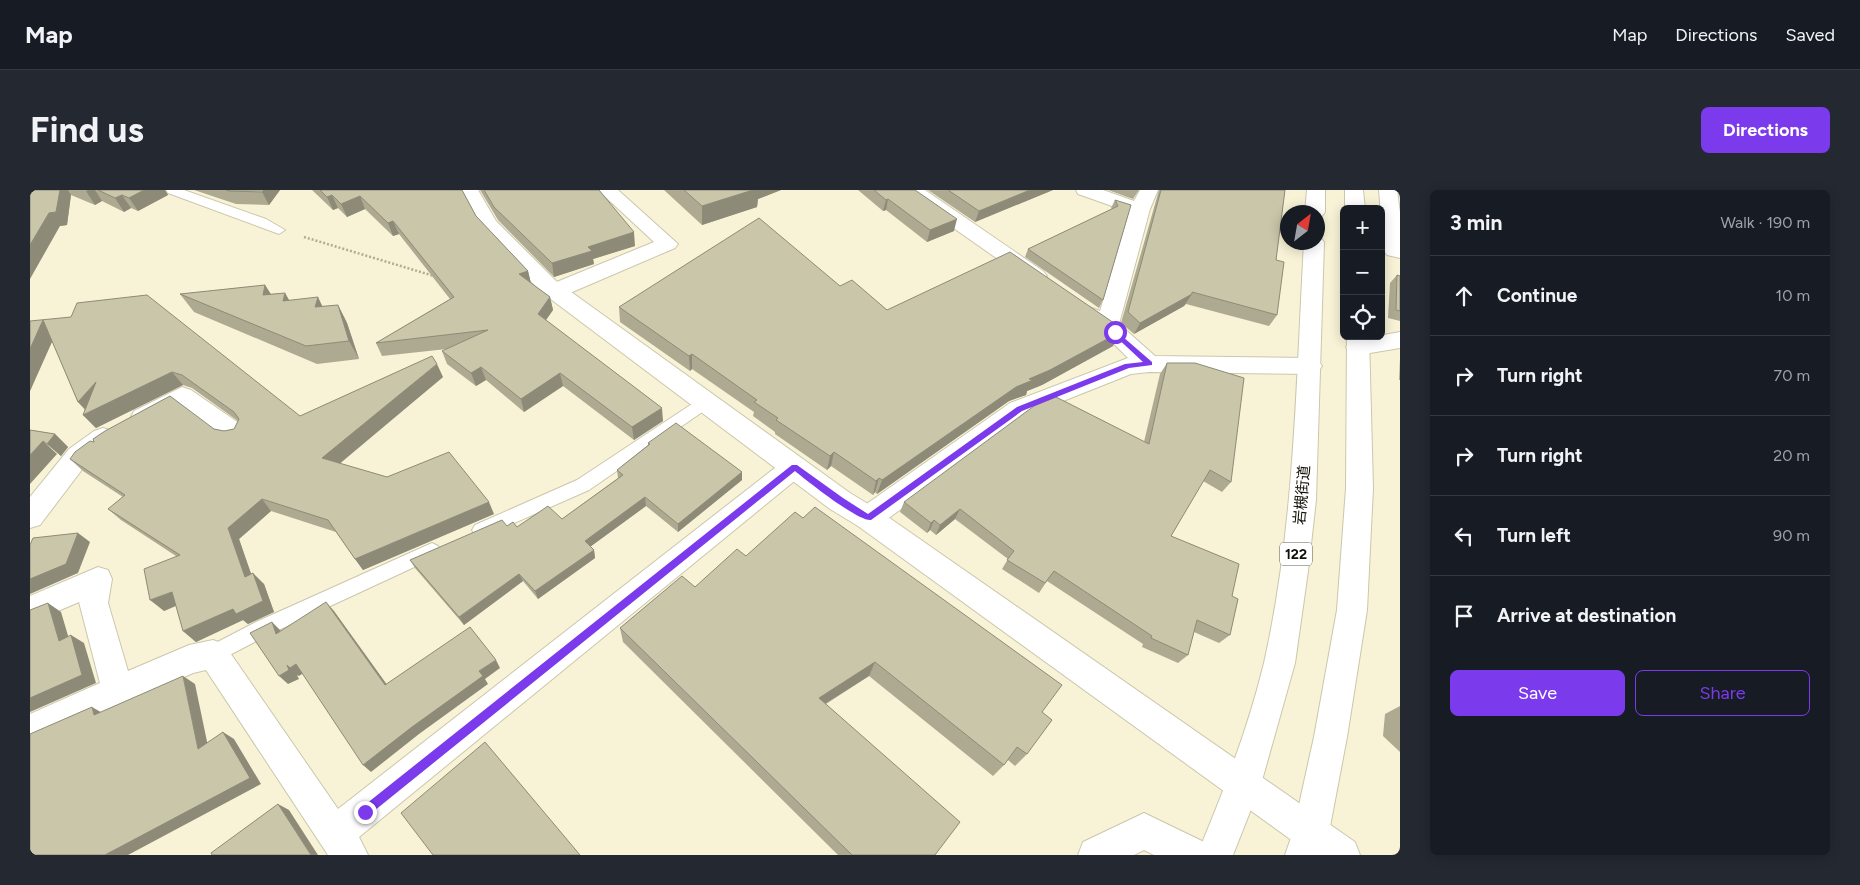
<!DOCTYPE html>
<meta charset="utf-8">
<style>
:root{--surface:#171b24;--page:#242831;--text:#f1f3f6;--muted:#9ea1a6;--line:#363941;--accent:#7c3aed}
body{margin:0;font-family:Figtree,"Noto Sans JP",sans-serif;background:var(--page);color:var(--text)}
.controls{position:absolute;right:15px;top:15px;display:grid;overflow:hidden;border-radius:8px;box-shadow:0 2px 12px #0003}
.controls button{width:45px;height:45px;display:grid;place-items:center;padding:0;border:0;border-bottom:1px solid var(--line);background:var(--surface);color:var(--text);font:25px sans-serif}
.compass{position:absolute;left:1250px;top:15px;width:45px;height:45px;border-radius:50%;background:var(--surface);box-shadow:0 2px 12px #0003;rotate:31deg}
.stop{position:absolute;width:15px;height:15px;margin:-11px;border:4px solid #7c3aed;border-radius:50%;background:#fff}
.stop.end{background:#7c3aed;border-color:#fff;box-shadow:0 1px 5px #0008}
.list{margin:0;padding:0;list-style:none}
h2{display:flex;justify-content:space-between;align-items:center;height:65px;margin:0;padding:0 20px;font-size:21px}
h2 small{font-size:16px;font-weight:400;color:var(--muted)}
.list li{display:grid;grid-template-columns:32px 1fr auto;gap:15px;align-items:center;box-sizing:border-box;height:80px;padding:0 20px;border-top:1px solid var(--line)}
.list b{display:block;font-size:19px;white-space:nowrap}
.list em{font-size:16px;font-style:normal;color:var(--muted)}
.actions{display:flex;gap:10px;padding:15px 20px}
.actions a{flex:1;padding:11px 0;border:1px solid var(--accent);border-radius:8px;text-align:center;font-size:18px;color:var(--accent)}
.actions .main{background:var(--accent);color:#fff}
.icon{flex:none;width:28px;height:28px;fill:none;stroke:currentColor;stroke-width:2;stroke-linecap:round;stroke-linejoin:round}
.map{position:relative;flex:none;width:1370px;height:665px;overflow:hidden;border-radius:8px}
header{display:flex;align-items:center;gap:30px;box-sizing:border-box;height:70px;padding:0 25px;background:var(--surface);border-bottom:1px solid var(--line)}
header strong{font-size:24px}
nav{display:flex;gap:28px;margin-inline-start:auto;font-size:18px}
.intro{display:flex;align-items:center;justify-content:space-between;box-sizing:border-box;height:120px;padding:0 30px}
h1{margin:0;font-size:35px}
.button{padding:12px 22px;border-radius:8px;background:var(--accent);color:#fff;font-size:18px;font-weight:700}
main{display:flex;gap:30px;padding:0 30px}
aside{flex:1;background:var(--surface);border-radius:8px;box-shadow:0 2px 12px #0003}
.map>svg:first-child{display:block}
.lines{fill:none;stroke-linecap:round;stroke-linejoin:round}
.service-casing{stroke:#cbc7ab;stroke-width:2}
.minor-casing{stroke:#cbc7ab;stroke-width:2}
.tertiary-casing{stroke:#cbc7ab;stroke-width:2}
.trunk-casing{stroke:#cbc7ab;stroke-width:2}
.path{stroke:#afab95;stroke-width:2.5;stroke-dasharray:2 2;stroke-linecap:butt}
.service{fill:#fff;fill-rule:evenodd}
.minor{fill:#fff;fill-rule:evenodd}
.tertiary{fill:#fff;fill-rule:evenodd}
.trunk{fill:#fff;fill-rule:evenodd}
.wall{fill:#aeaa92}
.shaded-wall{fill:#8d8b77}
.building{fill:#cac6aa;stroke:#8d8b77}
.route{fill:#7c3aed}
.labels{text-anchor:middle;stroke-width:4;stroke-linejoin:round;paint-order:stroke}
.shield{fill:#fff;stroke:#595851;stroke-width:1}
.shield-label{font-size:14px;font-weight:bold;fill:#121007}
.street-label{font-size:15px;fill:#121007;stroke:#fff}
</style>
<header>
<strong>Map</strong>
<nav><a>Map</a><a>Directions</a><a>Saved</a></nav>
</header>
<div class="intro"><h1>Find us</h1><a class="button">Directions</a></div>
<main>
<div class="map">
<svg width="1370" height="665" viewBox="0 0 1370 665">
<rect width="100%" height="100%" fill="#f8f3d7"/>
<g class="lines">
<g class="service-casing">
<g id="service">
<polygon points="136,0 154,0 236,29 255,40 249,44 138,3"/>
<polygon points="676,206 681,208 684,212 681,216 559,300 457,345 451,347 445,345 442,340 445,335 547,290 671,208"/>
<polygon points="402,353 408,356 411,361 408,366 240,444 190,470 183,473 176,470 173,464 176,458 226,432"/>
</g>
</g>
<g class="minor-casing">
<g id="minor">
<polygon points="568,0 588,0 648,54 645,58 533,106 525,108 517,106 514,101 517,96 624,52"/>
<polygon points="873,0 895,0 1013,81 1017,86 1013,91 1006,93 999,91 875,4"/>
<polygon points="1046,0 1073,0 1104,11 1110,0 1128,0 1120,19 1089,134 1125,166 1280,168 1288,170 1292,176 1288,182 1280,184 1119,182 1101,184 998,225 848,336 838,339 828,336 824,328 828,320 980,213 1098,168 1077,147 1051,129 1048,124 1051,119 1059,117 1070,121 1099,22 1048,4"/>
<polygon points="1349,0 1367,0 1370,23 1370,68 1357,65 1354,61"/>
<polygon points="1370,142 1370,158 1328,165 1320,163 1316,157 1320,151"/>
<path d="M152 197 161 200 213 236 217 243 213 250 204 252 195 250 151 218C136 226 121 239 104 233L101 227 104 221Z"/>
<polygon points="73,238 82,241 86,248 82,255 57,273 10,335 0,338 0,307 39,259 64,241"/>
<polygon points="764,267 773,270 777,277 773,284 329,647 338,665 298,665 176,480 163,483 0,557 0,524 70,493 49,412 0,433 0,406 68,377 78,380 82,389 78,413 98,481 159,455 183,450 194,454 308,619 755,270"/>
<polygon points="1114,623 1174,652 1179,665 1124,665 1114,660 1104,665 1048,665 1053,652"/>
</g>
</g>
<g class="tertiary-casing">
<polygon id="tertiary" points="430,0 448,0 466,31 526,91 820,303 848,320 1325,652 1330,665 1282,665 828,336 800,319 510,101 451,38"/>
</g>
<g class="trunk-casing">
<g id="trunk">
<polygon points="1277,0 1295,0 1295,22 1292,26 1288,27 1288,22 1275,22"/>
<polygon points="1315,0 1333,0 1335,19 1315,19"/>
<path d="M1288 47 1291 48 1294 52 1286 310 1278 381 1265 473 1231 594 1203 665H1167C1193 603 1218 539 1234 473 1265 335 1266 193 1274 52H1288Z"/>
<polygon points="1317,146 1339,146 1343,298 1337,420 1317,547 1299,642 1291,665 1255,665 1263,642 1284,547 1307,420 1316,298"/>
</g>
</g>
<polyline class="path" points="274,47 404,86"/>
<use href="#service" class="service"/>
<use href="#minor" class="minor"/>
<use href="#tertiary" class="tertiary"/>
<use href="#trunk" class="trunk"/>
</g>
<g class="wall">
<polygon points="0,0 135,0 138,5 108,21 101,18 94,22 72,11 65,15 41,5 37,35 30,36"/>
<polygon points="164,0 250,0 239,15 206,14"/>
<polygon points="282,0 432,0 446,26 498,81 501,93 520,107 523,120 516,130 633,231 604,250 533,196 494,222 456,190 446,196 417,174 412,161 417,159 352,166 346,153 420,109 369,44 363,46 335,19 317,27 308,18 303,20"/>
<polygon points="450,0 569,0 605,56 563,69 564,74 524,87 468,30"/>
<polygon points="634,0 751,0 728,9 727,17 672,35"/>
<polygon points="828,0 885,0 924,41 897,52 856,20 853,21"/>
<polygon points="898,0 1023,0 945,32"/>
<polygon points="1078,0 1109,0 1103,9"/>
<polygon points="1129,0 1255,0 1246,70 1247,125 1239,136 1156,114 1154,116 1104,144 1091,133"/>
<polygon points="1085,10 1101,15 1073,110 1069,118 995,67 998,59 1082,19 1081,18"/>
<polygon points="1367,85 1370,86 1370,131 1358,128 1360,93"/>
<polygon points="235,95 241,104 255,103 259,110 292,117 308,115 317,133 329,169 287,174 164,122 150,104"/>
<polygon points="810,96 857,120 1083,156 1012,195 997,201 996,205 979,211 847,304 845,302 843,305 801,276 797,280 745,244 745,242 723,226 724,222 662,179 660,181 590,132 589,117"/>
<polygon points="0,131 270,226 413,187 309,273 464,324 333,380 306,342 241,321 209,349 221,384 234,394 244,422 218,434 213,430 166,452 153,441 146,416 134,421 146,366 91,330 78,319 93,307 53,281 40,269 64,252 184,239 194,241 204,239 208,231 162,198 153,195 66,238 53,225 55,220 48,212 22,151 0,201"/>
<polygon points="1370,168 1370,190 1369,190"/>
<polygon points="1137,173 1201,292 1192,302 1173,291 1141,346 1202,406 1200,445 1189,453 1164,442 1158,465 1148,473 1112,457 1113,454 1017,391 1009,403 972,379 978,369 925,329 906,345 900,340 897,343 870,322 874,312 1114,252 1130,184"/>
<polygon points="0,240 25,244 38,257 31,266"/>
<polygon points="618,253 712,282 712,290 648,342 616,316 560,357 564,360 565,368 508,409 493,391 434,435 385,378 380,370 477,336 487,337 532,329 588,288 587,280 618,255"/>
<polygon points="716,366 1012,522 997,564 985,576 978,570 974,575 963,586 839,486 796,514 905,665 808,665 593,452 590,438 665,397"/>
<polygon points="1370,516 1370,562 1353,546 1355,524"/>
</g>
<g class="shaded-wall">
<polygon points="30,0 38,0 41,5 37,35 30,36 0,89 0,55"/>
<polygon points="58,0 65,0 72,11 65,15 56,1"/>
<polygon points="114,0 135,0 138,5 108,21 99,8"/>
<polygon points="234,0 250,0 239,15 232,2"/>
<polygon points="721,0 751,0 728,9 727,17 672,35 672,16"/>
<polygon points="1000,0 1023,0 945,32 949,21"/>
<polygon points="92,5 101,18 94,22 85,8"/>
<polygon points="302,5 308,18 303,20 297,7"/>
<polygon points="330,6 335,19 317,27 311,14"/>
<polygon points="858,9 856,20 853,21 856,10"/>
<polygon points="927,29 924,41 897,52 900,40"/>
<polygon points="363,31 369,44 363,46 358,33"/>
<polygon points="604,42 605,56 563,69 564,74 524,87 522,73 558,57"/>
<polygon points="498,81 501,94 489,84"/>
<polygon points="235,95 246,113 233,105"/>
<polygon points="255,103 265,121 253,111"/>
<polygon points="1162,104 1154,116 1104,144 1110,133"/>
<polygon points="288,107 297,126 285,117"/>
<polygon points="520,107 523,120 511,137 508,124"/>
<polygon points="308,115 317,133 329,169 319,151"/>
<polygon points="13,130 26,143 0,201 0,159"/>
<polygon points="1092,141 1083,156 1012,195 997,201 996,205 979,211 847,304 852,290 986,197 999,189"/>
<polygon points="662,164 662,179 660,181 659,166"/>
<polygon points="407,174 413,187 301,281 292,268"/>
<polygon points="451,177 456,190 446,196 441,183"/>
<polygon points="142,182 153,195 66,238 53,225 58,222 48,212 66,192"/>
<polygon points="530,183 533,196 494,222 491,209"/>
<polygon points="632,218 633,231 604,250 602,237"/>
<polygon points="25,244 38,257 31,266 17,254"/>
<polygon points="13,251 27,264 0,294 0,265"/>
<polygon points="804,262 801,276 797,280 800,266"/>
<polygon points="712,282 712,290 648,342 648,334"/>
<polygon points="849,288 845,302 843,305 846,291"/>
<polygon points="615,307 616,316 557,359 555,351"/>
<polygon points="232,309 241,321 209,349 226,398 215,387 198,338"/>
<polygon points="459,312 464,324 333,380 325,369"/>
<polygon points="930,319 925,329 906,345 910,335"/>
<polygon points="904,330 900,340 897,343 901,333"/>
<polygon points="48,343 60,352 48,383 0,404 0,389"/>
<polygon points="564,360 565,368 508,409 505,401"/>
<polygon points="223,383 234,394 244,422 218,434 213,430 166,452 153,441"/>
<polygon points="489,384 493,391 434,435 429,427"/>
<polygon points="142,402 154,412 134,421 120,410"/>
<polygon points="296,412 304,421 363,503 355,495"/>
<polygon points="18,413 31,422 42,459 29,451"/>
<polygon points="242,432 251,441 246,444"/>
<polygon points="41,445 54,453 66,493 0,522 0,508"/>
<polygon points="466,470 470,478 455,489 458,494 389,544 341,582 333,575 449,481"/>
<polygon points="845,472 839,486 785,520 789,508"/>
<polygon points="266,474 275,482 269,486 267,485 269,489 258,494 249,486 257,475"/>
<polygon points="153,486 165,494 180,566 168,559"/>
<polygon points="62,517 76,525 64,525"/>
<polygon points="193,542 204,549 231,594 98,665 75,665"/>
<polygon points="248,614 259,620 288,665 281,665"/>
</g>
<g class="building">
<polygon points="0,0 30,0 26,22 19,23 0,55"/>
<polygon points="68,0 114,0 99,8 92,5 85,8"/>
<polygon points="196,0 234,0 232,2 199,1"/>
<polygon points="290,0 432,0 446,26 498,81 489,84 520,107 508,124 632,218 602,237 530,183 491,209 451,177 441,183 412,161 458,140 346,153 424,107 363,31 358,33 330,6 311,14 302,5 297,7"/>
<polygon points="454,0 569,0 604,42 558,57 562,61 522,73 464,17"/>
<polygon points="654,0 723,0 672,16"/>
<polygon points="844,0 885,0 927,29 900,40 858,9 856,10"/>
<polygon points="918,0 1000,0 949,21"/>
<polygon points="1131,0 1255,0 1246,70 1254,72 1247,125 1162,102 1162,104 1110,133 1098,122"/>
<polygon points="1085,10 1101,15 1073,110 998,59 1088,16"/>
<polygon points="729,28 810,96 822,90 857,120 980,62 1084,133 1092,141 1020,180 999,189 1003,190 986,197 852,290 849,288 846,291 804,262 800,266 746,230 748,228 724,212 727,210 662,164 659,166 589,117"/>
<polygon points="1367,85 1370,86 1370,121 1366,120"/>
<polygon points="235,95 233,105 255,103 253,111 288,107 285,117 308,115 319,151 276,156 150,104"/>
<polygon points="117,105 270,226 402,166 407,174 292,268 357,287 419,262 459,312 325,369 298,330 232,309 198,338 215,387 223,383 233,411 206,424 203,419 153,441 142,402 120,410 114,379 150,365 78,319 95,305 40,269 45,262 60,251 64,252 63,249 75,241 140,206 184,239 194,241 204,239 209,229 204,222 152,185 142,182 53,225 66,192 48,212 13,130 0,159 0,131 41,127 47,113"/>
<polygon points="1137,173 1165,173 1214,188 1201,292 1180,280 1141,346 1209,374 1202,406 1208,409 1200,445 1167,430 1158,465 1121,448 1122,446 1024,381 1015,393 977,370 984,361 930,319 910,335 904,330 901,333 874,312 1004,216 1026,207 1119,254"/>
<polygon points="646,233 712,282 648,334 615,307 555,351 564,360 505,401 489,384 429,427 380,370 472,330 477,336 483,332 487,337 518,316 532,329 593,285 587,280 620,254 618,253"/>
<polygon points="0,240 25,244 17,254 13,251 0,265"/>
<polygon points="785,317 1032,495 1012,522 1022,530 997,564 987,557 974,575 845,472 789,508 930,632 905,665 822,665 590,438 652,386 665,397 707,359 716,366 765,322 773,328"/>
<polygon points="48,343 36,374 0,389 0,355 3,348"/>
<polygon points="296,412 355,495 440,437 466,470 449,481 453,486 382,537 333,575 266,474 260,478 257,475 259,480 249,486 220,443 242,432 246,444"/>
<polygon points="18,413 29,451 41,445 52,485 0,508 0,420"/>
<polygon points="153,486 168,559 193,542 220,588 75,665 0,665 0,544 62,517 64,525"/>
<polygon points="455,552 550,665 403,665 371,623"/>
<polygon points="248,614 281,665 182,665 181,663"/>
</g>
<path class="route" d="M1085 140 1122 172V175L1099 178 992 221 841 330C829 332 777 291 765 281L339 625 335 627 331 625 330 622 331 618 762 275H767L813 308 838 324 987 217 1095 174 1113 172 1083 144 1082 142Z"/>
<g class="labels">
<rect class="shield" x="1250" y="352.5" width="32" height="23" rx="4"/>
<g class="shield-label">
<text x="1266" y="369">122</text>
</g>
<g class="street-label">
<text transform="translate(1272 305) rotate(-85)" y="5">岩槻街道</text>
</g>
</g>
</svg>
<div class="controls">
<button>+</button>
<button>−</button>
<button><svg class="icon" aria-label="locate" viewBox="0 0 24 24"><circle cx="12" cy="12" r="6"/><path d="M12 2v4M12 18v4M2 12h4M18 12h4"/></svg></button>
</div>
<svg class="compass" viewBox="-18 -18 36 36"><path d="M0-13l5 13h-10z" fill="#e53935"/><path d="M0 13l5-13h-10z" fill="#9ea1a6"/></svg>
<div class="stop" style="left:1085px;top:142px"></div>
<div class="stop end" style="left:335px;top:622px"></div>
</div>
<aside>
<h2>3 min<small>Walk · 190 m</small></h2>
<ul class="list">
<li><svg class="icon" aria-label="ahead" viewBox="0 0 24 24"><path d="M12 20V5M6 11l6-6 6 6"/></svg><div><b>Continue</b></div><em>10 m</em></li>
<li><svg class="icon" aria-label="right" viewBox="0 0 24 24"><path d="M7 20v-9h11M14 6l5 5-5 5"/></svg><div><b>Turn right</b></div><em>70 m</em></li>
<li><svg class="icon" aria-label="right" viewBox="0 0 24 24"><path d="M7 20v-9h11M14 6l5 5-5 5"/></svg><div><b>Turn right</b></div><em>20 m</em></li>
<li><svg class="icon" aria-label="left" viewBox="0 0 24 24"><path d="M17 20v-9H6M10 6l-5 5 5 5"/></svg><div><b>Turn left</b></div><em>90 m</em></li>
<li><svg class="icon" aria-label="arrive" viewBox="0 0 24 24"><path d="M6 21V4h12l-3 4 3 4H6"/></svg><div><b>Arrive at destination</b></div></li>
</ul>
<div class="actions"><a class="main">Save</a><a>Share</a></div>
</aside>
</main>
